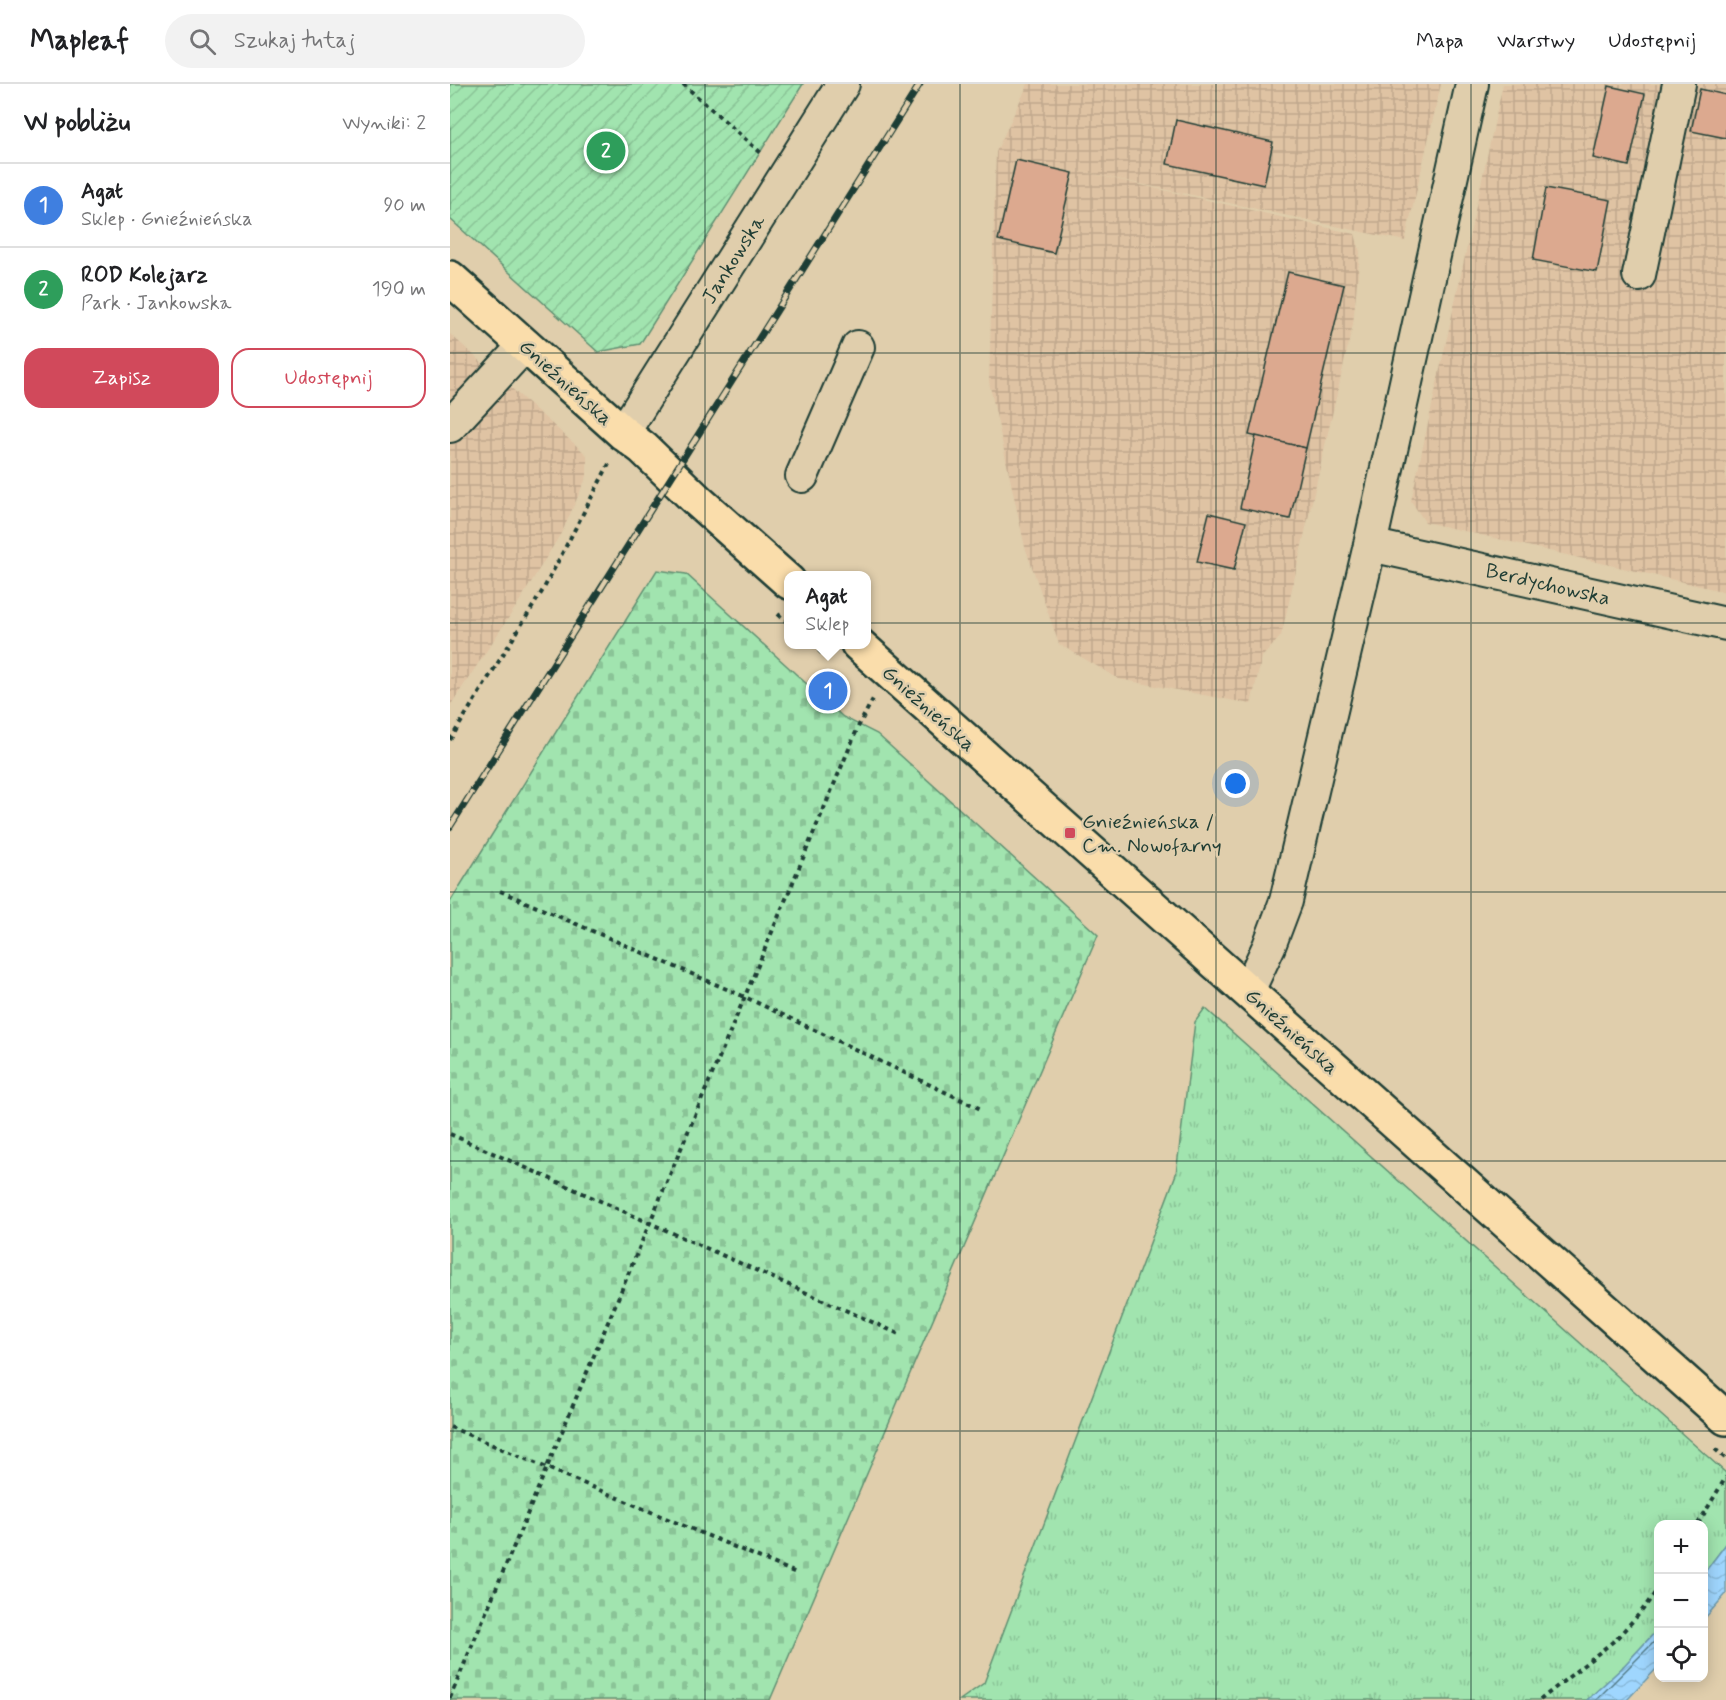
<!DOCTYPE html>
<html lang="pl">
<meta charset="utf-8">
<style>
:root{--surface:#fff;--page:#f2f2f2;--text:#202124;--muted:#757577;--line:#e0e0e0;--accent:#d1495b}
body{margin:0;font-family:Mynerve,sans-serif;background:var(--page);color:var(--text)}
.controls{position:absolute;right:18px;bottom:18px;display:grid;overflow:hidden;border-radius:12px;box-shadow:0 3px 15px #0003}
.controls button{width:54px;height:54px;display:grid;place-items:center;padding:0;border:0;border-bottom:2px solid var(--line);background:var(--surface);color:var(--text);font:30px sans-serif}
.you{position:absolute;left:786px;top:700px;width:21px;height:21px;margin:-15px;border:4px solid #fff;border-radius:50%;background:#1a73e8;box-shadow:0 0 0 9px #1a73e833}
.badge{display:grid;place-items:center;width:39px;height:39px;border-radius:50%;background:var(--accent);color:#fff;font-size:20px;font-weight:700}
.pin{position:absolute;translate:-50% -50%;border:3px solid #fff;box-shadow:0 2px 6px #0006}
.popup{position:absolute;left:334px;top:487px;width:87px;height:78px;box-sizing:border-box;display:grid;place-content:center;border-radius:12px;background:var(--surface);filter:drop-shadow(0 2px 4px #0005);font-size:20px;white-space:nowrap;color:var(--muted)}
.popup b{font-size:22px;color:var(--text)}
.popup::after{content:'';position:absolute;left:50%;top:100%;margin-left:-12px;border:12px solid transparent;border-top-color:var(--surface)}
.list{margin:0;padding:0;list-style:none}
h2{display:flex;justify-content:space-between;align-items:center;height:78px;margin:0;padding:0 24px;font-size:26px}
h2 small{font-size:20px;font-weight:400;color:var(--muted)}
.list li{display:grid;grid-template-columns:39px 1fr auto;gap:18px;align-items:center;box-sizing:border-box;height:84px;padding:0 24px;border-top:2px solid var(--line)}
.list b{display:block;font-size:22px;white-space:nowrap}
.list p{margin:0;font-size:20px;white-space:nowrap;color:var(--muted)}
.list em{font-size:20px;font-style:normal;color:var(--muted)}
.actions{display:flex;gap:12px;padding:18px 24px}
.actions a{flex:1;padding:14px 0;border:2px solid var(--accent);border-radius:18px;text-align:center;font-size:21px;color:var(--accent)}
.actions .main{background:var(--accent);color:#fff}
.icon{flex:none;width:33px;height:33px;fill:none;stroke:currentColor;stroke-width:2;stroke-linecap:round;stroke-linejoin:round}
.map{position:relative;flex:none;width:1276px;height:1616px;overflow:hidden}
header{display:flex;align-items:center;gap:36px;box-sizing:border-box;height:84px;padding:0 30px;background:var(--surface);border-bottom:2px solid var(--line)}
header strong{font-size:28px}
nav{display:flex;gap:33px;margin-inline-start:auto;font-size:21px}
.search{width:420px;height:54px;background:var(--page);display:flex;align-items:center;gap:15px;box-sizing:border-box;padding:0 21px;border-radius:33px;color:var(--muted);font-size:22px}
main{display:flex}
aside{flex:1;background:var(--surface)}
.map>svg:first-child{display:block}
.industrial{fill:url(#industrial-grid)}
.grass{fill:url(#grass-tufts);stroke:#609072;stroke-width:1.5}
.cemetery{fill:url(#cemetery-stones);stroke:#609072;stroke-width:1.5}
.garden{fill:url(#garden-furrows);stroke:#609072;stroke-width:1.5}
.water{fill:url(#water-waves);stroke:#6c99ad;stroke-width:1.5}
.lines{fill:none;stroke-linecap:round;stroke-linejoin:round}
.shore{stroke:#527a85;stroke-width:1.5}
.building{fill:#dca98f;stroke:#1f3d34;stroke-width:1.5}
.minor-casing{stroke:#1f3d34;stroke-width:36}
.major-casing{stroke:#1f3d34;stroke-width:38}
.path{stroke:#1f3d34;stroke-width:4;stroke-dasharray:4.5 4.5;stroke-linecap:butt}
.minor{stroke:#e0ceac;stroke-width:32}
.major{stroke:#faddab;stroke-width:33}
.rail-casing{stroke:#1f3d34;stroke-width:7}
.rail{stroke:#e0ceac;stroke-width:4.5;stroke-dasharray:14;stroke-linecap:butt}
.grid{fill:none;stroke:#1f3d34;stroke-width:1.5;stroke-opacity:0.55}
.poi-dot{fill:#d1495b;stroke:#e0ceac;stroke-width:2}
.labels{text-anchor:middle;stroke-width:5;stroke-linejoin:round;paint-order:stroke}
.street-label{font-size:21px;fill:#1f3d34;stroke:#e0ceac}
.poi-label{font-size:21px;fill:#1f3d34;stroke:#e0ceac;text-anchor:start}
</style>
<header>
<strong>Mapleaf</strong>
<div class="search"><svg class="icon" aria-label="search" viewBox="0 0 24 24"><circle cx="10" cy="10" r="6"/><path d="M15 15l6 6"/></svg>Szukaj tutaj</div>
<nav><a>Mapa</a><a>Warstwy</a><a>Udostępnij</a></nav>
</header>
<main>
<aside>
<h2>W pobliżu<small>Wyniki: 2</small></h2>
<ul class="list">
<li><span class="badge" style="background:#3f7fe0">1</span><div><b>Agat</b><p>Sklep · Gnieźnieńska</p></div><em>90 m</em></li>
<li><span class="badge" style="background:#2e9e5b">2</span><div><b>ROD Kolejarz</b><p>Park · Jankowska</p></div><em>190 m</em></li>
</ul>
<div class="actions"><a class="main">Zapisz</a><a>Udostępnij</a></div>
</aside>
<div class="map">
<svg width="1276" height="1616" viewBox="0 0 1276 1616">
<defs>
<pattern id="industrial-grid" width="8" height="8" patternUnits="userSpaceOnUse" patternTransform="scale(1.5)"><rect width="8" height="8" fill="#dfc3a3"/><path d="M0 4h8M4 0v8" fill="none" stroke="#bfa88d"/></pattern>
<pattern id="grass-tufts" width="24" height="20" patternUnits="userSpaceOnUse" patternTransform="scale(1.5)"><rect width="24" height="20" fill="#a1e4af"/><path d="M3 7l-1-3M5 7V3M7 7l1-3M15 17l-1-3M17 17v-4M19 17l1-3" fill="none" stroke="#8ac497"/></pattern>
<pattern id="cemetery-stones" width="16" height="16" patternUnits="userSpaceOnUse" patternTransform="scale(1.5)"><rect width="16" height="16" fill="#a1e4af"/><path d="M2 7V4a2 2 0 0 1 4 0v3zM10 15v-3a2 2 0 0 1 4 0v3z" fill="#8ac497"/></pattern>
<pattern id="garden-furrows" width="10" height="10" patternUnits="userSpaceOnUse" patternTransform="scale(1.5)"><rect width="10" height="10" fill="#a1e4af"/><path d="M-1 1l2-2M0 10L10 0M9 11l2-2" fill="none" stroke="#8ac497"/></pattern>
<pattern id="water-waves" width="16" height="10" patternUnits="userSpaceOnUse" patternTransform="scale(1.5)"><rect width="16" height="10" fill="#9fd6fe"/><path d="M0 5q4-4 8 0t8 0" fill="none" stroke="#88b9da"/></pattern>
</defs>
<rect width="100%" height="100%" fill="#e0ceac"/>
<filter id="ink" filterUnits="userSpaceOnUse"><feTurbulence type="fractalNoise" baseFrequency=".0167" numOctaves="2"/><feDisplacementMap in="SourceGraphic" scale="12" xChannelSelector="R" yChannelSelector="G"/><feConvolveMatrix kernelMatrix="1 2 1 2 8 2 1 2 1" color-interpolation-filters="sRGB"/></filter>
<g filter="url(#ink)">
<g class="industrial">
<polygon points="578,0 991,0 955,157 621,85 905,150 910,168 903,240 831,552 812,573 801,620 669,595 609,560 575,463 539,298 546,68"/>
<polygon points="1053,0 1276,0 1276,508 975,438 961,417"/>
<polygon points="0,250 137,371 137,392 113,446 69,518 0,622"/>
</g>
<polygon class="grass" points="755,924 1276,1389 1276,1460 1254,1489 1254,1440 1208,1440 1208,1545 1171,1585 1137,1616 510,1616 534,1599 726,1090 745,938"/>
<polygon class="cemetery" points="207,486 236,490 393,633 427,650 648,851 320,1616 0,1616 0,818"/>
<polygon class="garden" points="0,0 353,0 190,260 148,268 0,135"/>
<g class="water">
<polygon points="1276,1460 1276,1510 1254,1535 1254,1489"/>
<polygon points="1208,1545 1208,1583 1177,1616 1137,1616 1171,1585"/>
</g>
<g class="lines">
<polyline class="shore" points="1146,1616 1208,1554"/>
</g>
<g class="building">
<polygon points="1159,2 1195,10 1179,82 1143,74"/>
<polygon points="1250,5 1276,11 1276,54 1241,47"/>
<polygon points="726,36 823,58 814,101 717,80"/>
<polygon points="566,76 623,89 604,169 548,156"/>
<polygon points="1096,104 1161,116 1147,188 1083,176"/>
<polygon points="838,188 894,201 856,364 799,351"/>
<polygon points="806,352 856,364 840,435 790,424"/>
<polygon points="759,429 796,438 784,486 747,478"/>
<polygon points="380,596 389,604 377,619 367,610"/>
</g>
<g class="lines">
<g class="minor-casing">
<g id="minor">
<polyline points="1189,191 1229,0"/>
<polyline points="0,342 75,261"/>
<polyline points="173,349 393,0"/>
<polyline points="352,392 408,263"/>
<polyline points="920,461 1276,540"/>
<polyline points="798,907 819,862 836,817 920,461 1022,0"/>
</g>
</g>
<g class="major-casing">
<g id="major">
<polyline points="0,194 173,349 193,364 248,417 339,498"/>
<polyline points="408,560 1276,1334"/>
</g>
</g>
<g class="path">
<polyline points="233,0 311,69"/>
<polyline points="328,530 339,540"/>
<polyline points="362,560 377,574"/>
<polyline points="0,656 93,506 159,380"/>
<polyline points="50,807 295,913 533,1026"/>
<polyline points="0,1050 449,1250"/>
<polyline points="0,1343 346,1489"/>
<polyline points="1265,1365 1276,1375"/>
<polyline points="1248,1440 1276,1393"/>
<polyline points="0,1614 409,641 423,615"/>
<polyline points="1090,1616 1165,1556 1191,1528 1208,1505"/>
</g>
<use href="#minor" class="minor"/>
<use href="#major" class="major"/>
<g class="rail-casing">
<polyline id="rail" points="0,743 470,0"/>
</g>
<use href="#rail" class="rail"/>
</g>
</g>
<path class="grid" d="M255 0V1616M510 0V1616M766 0V1616M1021 0V1616M0 269H1276M0 539H1276M0 808H1276M0 1077H1276M0 1347H1276"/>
<rect class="poi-dot" x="614" y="743" width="12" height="12" rx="3"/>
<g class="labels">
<g class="street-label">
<text transform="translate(283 175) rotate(-58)" y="7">Jankowska</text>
<text transform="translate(116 298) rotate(42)" y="7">Gnieźnieńska</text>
<text transform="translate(1098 500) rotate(13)" y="7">Berdychowska</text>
<text transform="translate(479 624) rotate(42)" y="7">Gnieźnieńska</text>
<text transform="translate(842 947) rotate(42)" y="7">Gnieźnieńska</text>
</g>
<g class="poi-label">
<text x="632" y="744">Gnieźnieńska /<tspan x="632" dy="24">Cm. Nowofarny</tspan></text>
</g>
</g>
</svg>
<div class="controls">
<button>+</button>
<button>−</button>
<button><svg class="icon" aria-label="locate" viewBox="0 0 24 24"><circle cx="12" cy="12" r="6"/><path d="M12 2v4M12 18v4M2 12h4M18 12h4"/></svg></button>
</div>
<div class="you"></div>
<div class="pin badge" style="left:378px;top:607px;background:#3f7fe0">1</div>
<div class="popup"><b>Agat</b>Sklep</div>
<div class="pin badge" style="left:156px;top:67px;background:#2e9e5b">2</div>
</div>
</main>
